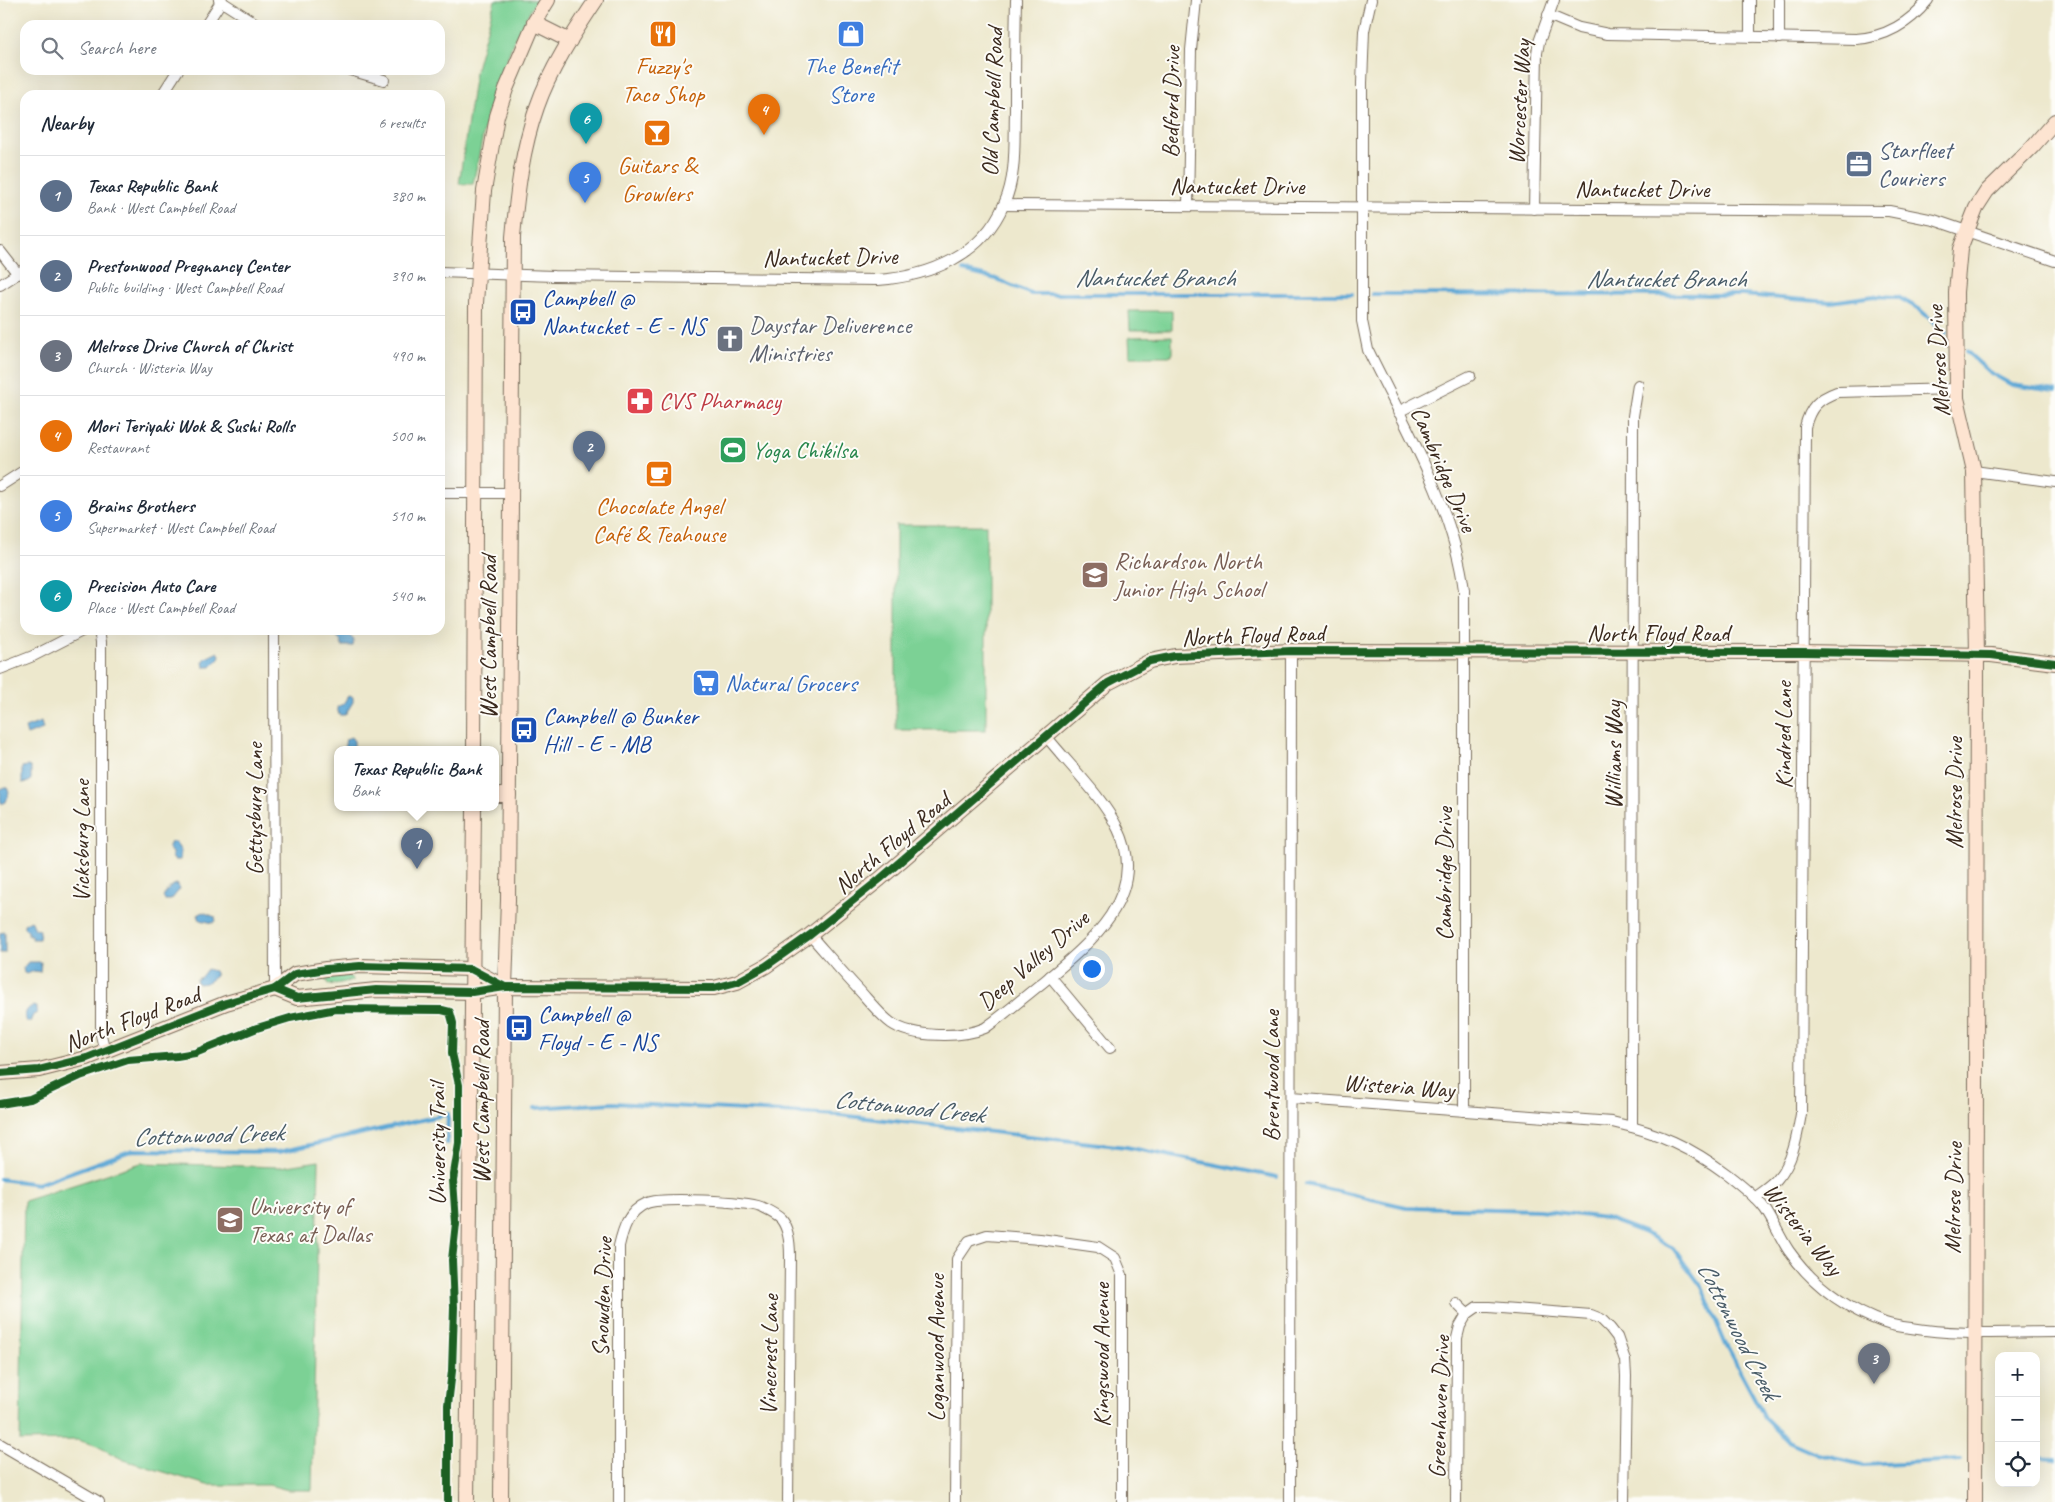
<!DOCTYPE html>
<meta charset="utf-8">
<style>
:root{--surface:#fff;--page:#f6f6f7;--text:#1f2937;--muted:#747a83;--line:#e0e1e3;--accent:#ea580c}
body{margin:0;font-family:Caveat,sans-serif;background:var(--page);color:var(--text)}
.controls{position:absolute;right:15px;bottom:15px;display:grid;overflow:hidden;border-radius:10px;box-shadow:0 5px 20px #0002}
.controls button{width:45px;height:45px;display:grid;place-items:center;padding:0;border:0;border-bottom:1px solid var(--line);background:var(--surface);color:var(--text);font:25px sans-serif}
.you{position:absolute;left:1091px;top:968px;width:18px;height:18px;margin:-12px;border:4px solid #fff;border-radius:50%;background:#1a73e8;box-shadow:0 0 0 8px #1a73e833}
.badge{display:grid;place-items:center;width:32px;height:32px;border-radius:50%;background:var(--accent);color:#fff;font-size:16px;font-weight:700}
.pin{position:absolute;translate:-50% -41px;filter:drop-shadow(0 1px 2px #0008)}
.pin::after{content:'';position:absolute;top:26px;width:18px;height:15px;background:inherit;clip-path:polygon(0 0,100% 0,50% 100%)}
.popup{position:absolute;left:334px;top:746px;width:165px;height:65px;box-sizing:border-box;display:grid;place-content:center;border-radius:10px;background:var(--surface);filter:drop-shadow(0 1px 4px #0005);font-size:16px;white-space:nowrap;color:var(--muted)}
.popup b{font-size:19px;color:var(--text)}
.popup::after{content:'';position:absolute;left:50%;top:100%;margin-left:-10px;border:10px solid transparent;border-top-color:var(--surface)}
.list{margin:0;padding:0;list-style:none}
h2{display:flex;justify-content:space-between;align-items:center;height:65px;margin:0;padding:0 20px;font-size:21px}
h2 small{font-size:16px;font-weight:400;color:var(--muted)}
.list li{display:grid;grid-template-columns:32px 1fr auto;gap:15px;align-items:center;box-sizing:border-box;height:80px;padding:0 20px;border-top:1px solid var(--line)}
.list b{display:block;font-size:19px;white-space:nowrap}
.list p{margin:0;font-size:16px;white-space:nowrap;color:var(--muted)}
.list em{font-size:16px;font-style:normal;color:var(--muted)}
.icon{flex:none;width:28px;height:28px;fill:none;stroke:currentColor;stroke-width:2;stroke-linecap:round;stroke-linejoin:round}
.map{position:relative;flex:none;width:2055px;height:1502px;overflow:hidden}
.search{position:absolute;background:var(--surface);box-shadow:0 5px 20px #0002;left:20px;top:20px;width:425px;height:55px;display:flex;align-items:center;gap:12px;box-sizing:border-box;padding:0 18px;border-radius:15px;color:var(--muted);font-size:19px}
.panel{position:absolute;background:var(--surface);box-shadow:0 5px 20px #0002;left:20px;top:90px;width:425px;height:545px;border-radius:15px}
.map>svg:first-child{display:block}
.green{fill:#7cd195;stroke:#5c7e5a}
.water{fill:#5ea8d6;stroke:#4c697a}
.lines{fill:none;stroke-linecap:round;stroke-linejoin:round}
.stream{stroke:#5ea8d6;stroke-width:4}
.street-casing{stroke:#796c5b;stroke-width:12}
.secondary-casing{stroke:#796c5b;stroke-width:16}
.street{stroke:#fff;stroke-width:10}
.secondary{stroke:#fde4d1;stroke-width:14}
.cycleway-casing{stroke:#fdfcf7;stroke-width:11}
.cycleway{stroke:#1b5e20;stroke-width:8}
.labels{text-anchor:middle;stroke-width:4;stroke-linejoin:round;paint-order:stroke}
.food-label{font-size:24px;fill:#c56008;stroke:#fdfcf7}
.shop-label{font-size:24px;fill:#366cbe;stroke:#fdfcf7}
.street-label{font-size:24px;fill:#3b2a1e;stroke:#fdfcf7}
.service-label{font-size:24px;fill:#4e5e75;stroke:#fdfcf7;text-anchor:start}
.transit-label{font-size:24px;fill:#164399;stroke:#fdfcf7;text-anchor:start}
.worship-label{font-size:24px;fill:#5b616d;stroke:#fdfcf7;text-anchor:start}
.health-label{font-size:24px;fill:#be3a42;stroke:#fdfcf7;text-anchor:start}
.leisure-label{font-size:24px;fill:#27864d;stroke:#fdfcf7;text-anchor:start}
.education-label{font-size:24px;fill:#785e54;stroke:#fdfcf7;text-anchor:start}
.water-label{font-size:25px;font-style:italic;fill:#495c68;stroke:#fdfcf7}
</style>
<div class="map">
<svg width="2055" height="1502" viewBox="0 0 2055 1502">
<rect width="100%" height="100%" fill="#fdfcf7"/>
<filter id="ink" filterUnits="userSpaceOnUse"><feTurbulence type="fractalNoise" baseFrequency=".02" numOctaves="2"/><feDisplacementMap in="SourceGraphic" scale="10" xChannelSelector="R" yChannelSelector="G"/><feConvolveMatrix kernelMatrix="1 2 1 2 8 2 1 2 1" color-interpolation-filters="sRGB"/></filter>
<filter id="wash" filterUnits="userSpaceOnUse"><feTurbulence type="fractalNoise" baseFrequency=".0096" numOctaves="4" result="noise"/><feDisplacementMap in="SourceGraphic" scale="20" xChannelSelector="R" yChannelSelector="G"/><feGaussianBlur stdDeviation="1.12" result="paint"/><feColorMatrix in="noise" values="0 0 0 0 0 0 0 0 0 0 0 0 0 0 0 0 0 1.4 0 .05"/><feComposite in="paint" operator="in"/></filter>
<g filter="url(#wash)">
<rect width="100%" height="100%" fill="#ede8cd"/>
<g class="green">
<polygon points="495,0 536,0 514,40 488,111 473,184 459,184 475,72"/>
<polygon points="1129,311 1172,311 1172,330 1130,330"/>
<polygon points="1172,336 1172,356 1130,356 1129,337"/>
<rect x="896" y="525" width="90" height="205"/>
<polygon points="348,975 353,981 328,985 327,981 320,978"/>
<polygon points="319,1161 312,1490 288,1490 269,1485 207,1485 124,1460 95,1445 77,1440 20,1441 24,1201 141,1163 280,1167"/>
</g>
<g class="water">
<polygon points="339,630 347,630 349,635 354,640 353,646 342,646 340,640 336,635"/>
<polygon points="218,652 220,655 219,659 211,667 204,667 203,662 206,658"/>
<polygon points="348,696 353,697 353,702 345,715 339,715 337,707 343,704"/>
<polygon points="41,722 43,729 27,735 25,728"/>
<polygon points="351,737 354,741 354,750 344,750 346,739"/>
<polygon points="28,766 31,768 31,779 29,782 22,783 22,767"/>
<polygon points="4,787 7,787 9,793 6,802 1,804 0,790"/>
<polygon points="171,842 175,842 181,851 180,860 174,860 172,857 172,853 168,848"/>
<path d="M177 884 180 889 171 900H165L163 897C165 892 172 884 177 884Z"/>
<polygon points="203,912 215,917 216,921 213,923 200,920 198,915"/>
<polygon points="31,920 35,929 40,930 39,939 32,939 31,935 28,935 28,931 24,928 24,924"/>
<polygon points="5,932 5,953 0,953 0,933"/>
<polygon points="28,962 41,962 40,972 34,971 27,974 24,973 23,968"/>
<polygon points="207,969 214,971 216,976 206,983 198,984 196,980 201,977"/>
<path d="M33 1006 37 1007V1013L33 1015 30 1022H26C23 1016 26 1008 33 1006Z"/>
</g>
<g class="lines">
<g class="stream">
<polyline points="963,271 996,279 1031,294 1352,294"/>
<polyline points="1372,294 1743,295 1831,302 1874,296 1898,297 1919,309 1946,333"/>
<polyline points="1966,351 1989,372 2012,385 2055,391"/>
<polyline points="535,1108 613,1103 840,1115 1126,1147 1277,1177"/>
<polyline points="0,1179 38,1184 133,1150 279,1152 448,1114 447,1143"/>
<polyline points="1306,1184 1406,1207 1539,1210 1605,1218 1643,1232 1673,1248 1702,1287 1725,1343 1765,1418 1788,1441 1818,1454 1863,1465 1961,1460"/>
<polyline points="2036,1458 2055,1459"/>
</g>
</g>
</g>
<g filter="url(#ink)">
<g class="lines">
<g class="street-casing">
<g id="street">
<polyline points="219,0 258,25"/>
<path d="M1371 0 1364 31 1362 83V321L1368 350C1405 426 1453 506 1464 590V1111"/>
<polyline points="1750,0 1750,37"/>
<polyline points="1779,0 1779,38"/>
<path d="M1548 15 1579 28 1608 34 1856 39C1886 37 1909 24 1928 0"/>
<polyline points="206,25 222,0"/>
<polyline points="350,70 384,80"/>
<polyline points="162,95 178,70"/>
<polyline points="1004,205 1889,211 1934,220 2055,261"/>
<polyline points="1188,206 1191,50 1196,0"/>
<polyline points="1534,209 1537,53 1539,42 1554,0"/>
<polyline points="0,251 18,274"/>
<path d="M440 272 554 276 878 280C930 276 982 256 1004 204 1017 176 1014 141 1015 110 1015 74 1015 37 1016 0"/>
<polyline points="0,285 25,269"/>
<polyline points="1398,412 1470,376"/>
<polyline points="1974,471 2055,482"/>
<polyline points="0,486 25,470"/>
<polyline points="440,493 511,493"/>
<polyline points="99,630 101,642 101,1035 105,1052"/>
<polyline points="274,630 275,989"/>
<polyline points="0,669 33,656 84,630"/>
<path d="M810 935C826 953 842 972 859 990 869 1001 879 1014 891 1023 913 1038 962 1038 985 1028 1005 1014 1023 998 1042 983 1087 946 1151 896 1118 829 1102 796 1069 765 1046 736"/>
<polyline points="1050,976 1110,1048"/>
<path d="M1291 1098 1612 1122C1660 1133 1689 1146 1728 1175 1741 1185 1755 1196 1765 1209 1774 1222 1780 1238 1789 1251 1813 1285 1846 1309 1885 1323 1893 1326 1902 1327 1911 1328 1958 1336 2007 1332 2055 1332"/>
<polyline points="1632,1127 1633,416 1638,385"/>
<path d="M1755 1198C1762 1192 1771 1187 1777 1180 1793 1162 1797 1137 1801 1114L1805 427C1810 407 1818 399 1837 392L1957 389"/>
<polyline points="1456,1303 1467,1314 1477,1307 1489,1307 1591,1315 1601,1319 1610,1328 1617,1337 1625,1360 1626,1376 1624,1502"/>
<polyline points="0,1444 99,1502"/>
<path d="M619 1502V1246C623 1229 628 1211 647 1203 662 1197 745 1201 761 1207 767 1210 776 1214 781 1219 789 1229 790 1244 790 1256L788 1502"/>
<polyline points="955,1502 957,1259 969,1241 987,1235 1040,1239 1098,1247 1115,1258 1122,1275 1122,1502"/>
<polyline points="1290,1502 1291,651"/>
<polyline points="1456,1502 1457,1338 1460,1326 1467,1314"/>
</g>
</g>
<g class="secondary-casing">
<g id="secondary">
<polyline points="534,23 570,41"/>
<polyline points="474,750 476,303 484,191 497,116 506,89 535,21 548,0"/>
<polyline points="496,795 509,795"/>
<polyline points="275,989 297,998 376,990 472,992 505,987 714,988 737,982 766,966 810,935 880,879 1108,683 1150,661 1175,656 1291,651 1803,652 1991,655 2055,663"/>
<polyline points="0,1073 39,1070 87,1058 226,1003 275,989 295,974 326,969 360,966 471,969 505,987"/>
<polyline points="467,1502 474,808"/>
<path d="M501 1502 505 987 508 900 513 237C517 193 522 149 537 107 550 69 574 33 596 0"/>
<polyline points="1975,1502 1977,656 1974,471 1957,398 1956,292 1960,249 1976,208 1987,191 2032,147 2055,121"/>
</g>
</g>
<use href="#street" class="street"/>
<use href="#secondary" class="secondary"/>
<g class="cycleway-casing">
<g id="cycleway">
<polyline points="275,989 297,998 376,990 472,992 505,987 714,988 737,982 766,966 810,935 880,879 1108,683 1150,661 1175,656 1291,651 1803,652 1991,655 2055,663"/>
<polyline points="0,1073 39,1070 87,1058 226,1003 275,989 295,974 326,969 360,966 471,969 505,987"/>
<polyline points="0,1104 30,1099 80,1076 128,1060 177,1056 195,1053 257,1028 290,1018 336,1009 442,1010 450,1012 453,1023 452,1053 459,1085 459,1143 453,1180 456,1223 452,1260 454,1307 452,1371 448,1405 448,1502"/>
</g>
</g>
<use href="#cycleway" class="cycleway"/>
</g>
</g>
<defs>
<g id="restaurant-square" transform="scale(1.4375)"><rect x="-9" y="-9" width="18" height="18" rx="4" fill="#e8710a" stroke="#fdfcf7"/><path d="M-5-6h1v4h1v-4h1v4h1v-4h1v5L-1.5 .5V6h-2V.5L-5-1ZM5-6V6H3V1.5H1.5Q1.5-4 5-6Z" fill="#fff"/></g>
<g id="shop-square" transform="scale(1.4375)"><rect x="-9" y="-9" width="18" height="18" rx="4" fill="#3f7fe0" stroke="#fdfcf7"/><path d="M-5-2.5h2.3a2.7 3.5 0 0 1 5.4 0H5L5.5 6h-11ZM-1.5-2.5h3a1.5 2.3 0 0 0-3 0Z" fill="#fff"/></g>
<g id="bar-square" transform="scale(1.4375)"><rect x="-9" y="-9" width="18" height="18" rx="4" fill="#e8710a" stroke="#fdfcf7"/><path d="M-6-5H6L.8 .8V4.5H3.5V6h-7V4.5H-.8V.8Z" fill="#fff"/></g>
<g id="office-square" transform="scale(1.4375)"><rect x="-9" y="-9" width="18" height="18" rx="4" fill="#5c6f8a" stroke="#fdfcf7"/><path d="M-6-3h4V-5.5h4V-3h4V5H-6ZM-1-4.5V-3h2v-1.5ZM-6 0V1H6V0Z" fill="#fff"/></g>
<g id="bus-square" transform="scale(1.4375)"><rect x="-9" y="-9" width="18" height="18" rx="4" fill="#1a4fb4" stroke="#fdfcf7"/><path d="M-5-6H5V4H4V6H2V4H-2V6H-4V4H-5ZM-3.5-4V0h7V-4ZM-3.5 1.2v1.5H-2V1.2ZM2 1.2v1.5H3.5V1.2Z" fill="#fff"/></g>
<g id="church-square" transform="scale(1.4375)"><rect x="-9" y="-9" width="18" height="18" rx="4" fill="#6b7280" stroke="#fdfcf7"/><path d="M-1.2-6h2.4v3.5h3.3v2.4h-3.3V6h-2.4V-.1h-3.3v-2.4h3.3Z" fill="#fff"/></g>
<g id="pharmacy-square" transform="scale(1.4375)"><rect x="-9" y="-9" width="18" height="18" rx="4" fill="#e0444e" stroke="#fdfcf7"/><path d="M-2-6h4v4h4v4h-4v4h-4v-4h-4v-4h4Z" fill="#fff"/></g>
<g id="stadium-square" transform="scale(1.4375)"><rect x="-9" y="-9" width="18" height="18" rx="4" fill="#2e9e5b" stroke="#fdfcf7"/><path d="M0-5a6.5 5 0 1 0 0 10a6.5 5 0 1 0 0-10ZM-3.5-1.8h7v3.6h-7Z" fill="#fff"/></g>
<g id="cafe-square" transform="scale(1.4375)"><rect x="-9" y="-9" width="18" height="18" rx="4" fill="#e8710a" stroke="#fdfcf7"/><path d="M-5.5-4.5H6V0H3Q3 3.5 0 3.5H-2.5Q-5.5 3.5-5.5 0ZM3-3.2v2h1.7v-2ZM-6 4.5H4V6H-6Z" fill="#fff"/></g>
<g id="school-square" transform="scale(1.4375)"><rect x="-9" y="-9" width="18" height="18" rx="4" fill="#8d6e63" stroke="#fdfcf7"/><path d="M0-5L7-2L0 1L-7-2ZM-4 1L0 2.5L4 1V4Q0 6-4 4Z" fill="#fff"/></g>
<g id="supermarket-square" transform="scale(1.4375)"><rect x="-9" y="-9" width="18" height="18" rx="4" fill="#3f7fe0" stroke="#fdfcf7"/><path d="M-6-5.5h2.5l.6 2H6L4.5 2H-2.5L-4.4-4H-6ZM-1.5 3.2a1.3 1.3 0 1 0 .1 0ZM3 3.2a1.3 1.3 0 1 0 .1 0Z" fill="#fff"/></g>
<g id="university-square" transform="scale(1.4375)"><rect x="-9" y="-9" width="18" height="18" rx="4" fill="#8d6e63" stroke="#fdfcf7"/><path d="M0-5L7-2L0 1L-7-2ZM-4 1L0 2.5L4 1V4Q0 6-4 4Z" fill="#fff"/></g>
</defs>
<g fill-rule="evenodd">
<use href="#restaurant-square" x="663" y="34"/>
<use href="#shop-square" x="851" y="34"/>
<use href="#bar-square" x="657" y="133"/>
<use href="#office-square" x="1859" y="164"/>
<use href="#bus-square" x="523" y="312"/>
<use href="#church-square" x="730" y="339"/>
<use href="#pharmacy-square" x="640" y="401"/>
<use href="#stadium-square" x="733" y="450"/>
<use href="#cafe-square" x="659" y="474"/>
<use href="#school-square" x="1095" y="575"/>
<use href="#supermarket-square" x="706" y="683"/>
<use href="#bus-square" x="524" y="730"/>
<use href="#bus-square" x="519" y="1028"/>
<use href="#university-square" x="230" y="1220"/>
</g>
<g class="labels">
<g class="food-label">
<text x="663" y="74">Fuzzy's<tspan x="663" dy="28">Taco Shop</tspan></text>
<text x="657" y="173">Guitars &amp;<tspan x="657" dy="28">Growlers</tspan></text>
<text x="659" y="514">Chocolate Angel<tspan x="659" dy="28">Café &amp; Teahouse</tspan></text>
</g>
<g class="shop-label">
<text x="851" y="74">The Benefit<tspan x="851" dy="28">Store</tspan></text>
<text x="725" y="691" text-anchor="start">Natural Grocers</text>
</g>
<g class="street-label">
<text transform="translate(992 102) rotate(-88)" y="8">Old Campbell Road</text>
<text transform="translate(1171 102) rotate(-89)" y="8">Bedford Drive</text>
<text transform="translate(1519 102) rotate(-87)" y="8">Worcester Way</text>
<text x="1237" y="194">Nantucket Drive</text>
<text x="1642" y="197">Nantucket Drive</text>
<text transform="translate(830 257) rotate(-1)" y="8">Nantucket Drive</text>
<text transform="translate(1938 361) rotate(-94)" y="8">Melrose Drive</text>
<text transform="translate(1444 469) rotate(67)" y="8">Cambridge Drive</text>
<text x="1658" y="641">North Floyd Road</text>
<text transform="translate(1253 635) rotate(-2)" y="8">North Floyd Road</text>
<text transform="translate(488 637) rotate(-90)" y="8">West Campbell Road</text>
<text transform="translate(1783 735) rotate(-90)" y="8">Kindred Lane</text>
<text transform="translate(1613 755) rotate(-90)" y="8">Williams Way</text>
<text transform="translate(1954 793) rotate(-90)" y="8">Melrose Drive</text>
<text transform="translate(254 809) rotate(-90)" y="8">Gettysburg Lane</text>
<text transform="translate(81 841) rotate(-90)" y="8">Vicksburg Lane</text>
<text transform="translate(892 843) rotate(-40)" y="8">North Floyd Road</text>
<text transform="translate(1444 874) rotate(-90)" y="8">Cambridge Drive</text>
<text transform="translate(1033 960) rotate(-41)" y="8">Deep Valley Drive</text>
<text transform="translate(132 1019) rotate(-21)" y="8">North Floyd Road</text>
<text transform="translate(1271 1076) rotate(-90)" y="8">Brentwood Lane</text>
<text transform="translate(1399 1086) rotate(4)" y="8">Wisteria Way</text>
<text transform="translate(481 1102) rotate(-90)" y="8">West Campbell Road</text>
<text transform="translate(437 1144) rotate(-90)" y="8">University Trail</text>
<text transform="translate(1953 1198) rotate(-89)" y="8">Melrose Drive</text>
<text transform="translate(1803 1229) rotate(51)" y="8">Wisteria Way</text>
<text transform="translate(602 1297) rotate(-88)" y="8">Snowden Drive</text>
<text transform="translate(936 1348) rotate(-90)" y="8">Loganwood Avenue</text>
<text transform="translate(769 1355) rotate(-89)" y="8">Vinecrest Lane</text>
<text transform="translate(1101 1355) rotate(-90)" y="8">Kingswood Avenue</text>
<text transform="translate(1439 1407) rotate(-88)" y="8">Greenhaven Drive</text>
</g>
<g class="service-label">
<text x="1878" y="158">Starfleet<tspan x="1878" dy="28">Couriers</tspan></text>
</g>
<g class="transit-label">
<text x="542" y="306">Campbell @<tspan x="542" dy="28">Nantucket - E - NS</tspan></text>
<text x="543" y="724">Campbell @ Bunker<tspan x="543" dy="28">Hill - E - MB</tspan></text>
<text x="538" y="1022">Campbell @<tspan x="538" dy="28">Floyd - E - NS</tspan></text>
</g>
<g class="worship-label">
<text x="749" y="333">Daystar Deliverence<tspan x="749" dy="28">Ministries</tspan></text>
</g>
<g class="health-label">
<text x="659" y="409">CVS Pharmacy</text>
</g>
<g class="leisure-label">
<text x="752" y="458">Yoga Chikilsa</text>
</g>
<g class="education-label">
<text x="1114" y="569">Richardson North<tspan x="1114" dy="28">Junior High School</tspan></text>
<text x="249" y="1214">University of<tspan x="249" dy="28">Texas at Dallas</tspan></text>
</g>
<g class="water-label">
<text x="1155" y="286">Nantucket Branch</text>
<text x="1666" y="287">Nantucket Branch</text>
<text transform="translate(909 1106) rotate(6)" y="9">Cottonwood Creek</text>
<text transform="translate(208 1134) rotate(-2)" y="9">Cottonwood Creek</text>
<text transform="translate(1739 1330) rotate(63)" y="9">Cottonwood Creek</text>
</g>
</g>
</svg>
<div class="controls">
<button>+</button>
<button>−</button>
<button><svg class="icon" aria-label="locate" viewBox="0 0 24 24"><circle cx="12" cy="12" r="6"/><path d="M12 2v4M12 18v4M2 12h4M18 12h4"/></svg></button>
</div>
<div class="you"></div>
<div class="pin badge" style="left:417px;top:869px;background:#5c6f8a">1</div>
<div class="popup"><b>Texas Republic Bank</b>Bank</div>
<div class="pin badge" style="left:589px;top:472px;background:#5c6f8a">2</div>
<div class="pin badge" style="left:1874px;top:1384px;background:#6b7280">3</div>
<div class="pin badge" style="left:764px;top:135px;background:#e8710a">4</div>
<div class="pin badge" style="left:585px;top:203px;background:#3f7fe0">5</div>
<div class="pin badge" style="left:586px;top:144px;background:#0f9aa8">6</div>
<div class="search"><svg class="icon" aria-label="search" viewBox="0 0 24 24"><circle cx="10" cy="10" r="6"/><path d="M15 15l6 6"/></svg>Search here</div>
<section class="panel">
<h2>Nearby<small>6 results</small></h2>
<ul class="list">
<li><span class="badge" style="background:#5c6f8a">1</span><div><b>Texas Republic Bank</b><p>Bank · West Campbell Road</p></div><em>380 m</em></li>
<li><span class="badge" style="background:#5c6f8a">2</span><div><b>Prestonwood Pregnancy Center</b><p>Public building · West Campbell Road</p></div><em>390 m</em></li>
<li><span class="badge" style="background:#6b7280">3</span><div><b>Melrose Drive Church of Christ</b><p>Church · Wisteria Way</p></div><em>490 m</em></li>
<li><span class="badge" style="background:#e8710a">4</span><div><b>Mori Teriyaki Wok &amp; Sushi Rolls</b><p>Restaurant</p></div><em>500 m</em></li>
<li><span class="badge" style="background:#3f7fe0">5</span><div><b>Brains Brothers</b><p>Supermarket · West Campbell Road</p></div><em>510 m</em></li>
<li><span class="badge" style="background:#0f9aa8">6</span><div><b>Precision Auto Care</b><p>Place · West Campbell Road</p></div><em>540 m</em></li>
</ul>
</section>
</div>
